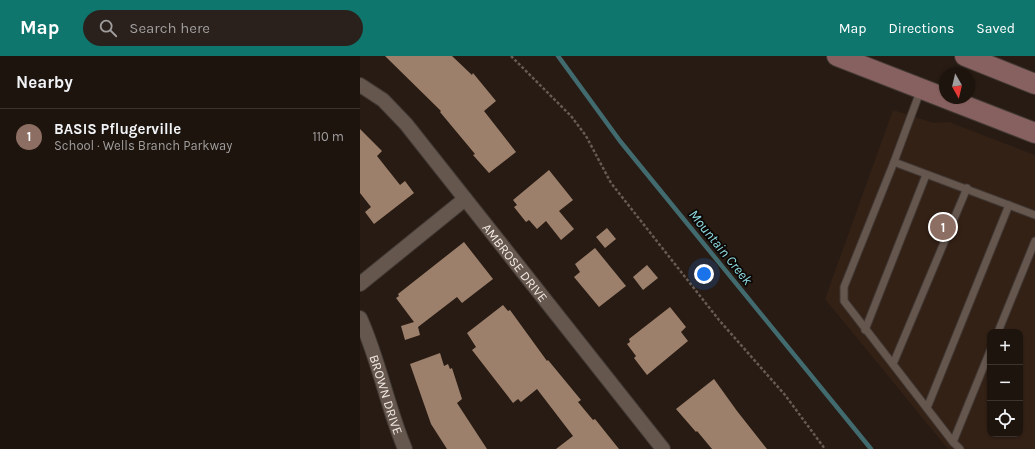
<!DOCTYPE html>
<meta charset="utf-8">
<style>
:root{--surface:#1d140e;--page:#2a211c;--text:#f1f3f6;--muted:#a09e9e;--line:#3b332e;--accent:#0f766e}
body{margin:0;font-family:Karla,sans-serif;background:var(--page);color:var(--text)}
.controls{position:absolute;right:12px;bottom:12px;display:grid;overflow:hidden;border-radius:8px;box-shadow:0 1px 3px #0004}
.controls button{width:36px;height:36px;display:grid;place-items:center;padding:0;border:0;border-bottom:1px solid var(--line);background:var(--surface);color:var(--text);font:20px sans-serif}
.compass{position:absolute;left:579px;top:12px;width:36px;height:36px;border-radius:50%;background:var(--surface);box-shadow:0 1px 3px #0004;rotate:172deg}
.you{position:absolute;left:344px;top:218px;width:14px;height:14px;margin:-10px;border:3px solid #fff;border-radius:50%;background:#1a73e8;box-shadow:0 0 0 6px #1a73e833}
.badge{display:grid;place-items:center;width:26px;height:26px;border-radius:50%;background:var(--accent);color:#fff;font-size:13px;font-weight:700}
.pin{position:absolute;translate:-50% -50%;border:2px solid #fff;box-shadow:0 1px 4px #0006}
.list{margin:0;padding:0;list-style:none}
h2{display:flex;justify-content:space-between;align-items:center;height:52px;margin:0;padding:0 16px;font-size:17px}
h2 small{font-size:13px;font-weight:400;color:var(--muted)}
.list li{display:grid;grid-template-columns:26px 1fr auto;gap:12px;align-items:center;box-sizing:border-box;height:56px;padding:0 16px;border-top:1px solid var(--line)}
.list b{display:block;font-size:15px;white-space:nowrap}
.list p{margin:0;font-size:13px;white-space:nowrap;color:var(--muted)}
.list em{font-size:13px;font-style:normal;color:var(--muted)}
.icon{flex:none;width:22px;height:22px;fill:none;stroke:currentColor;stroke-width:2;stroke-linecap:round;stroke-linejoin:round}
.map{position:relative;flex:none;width:675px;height:393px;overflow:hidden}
header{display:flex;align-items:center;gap:24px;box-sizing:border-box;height:56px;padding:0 20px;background:var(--accent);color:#fff}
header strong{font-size:19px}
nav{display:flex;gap:22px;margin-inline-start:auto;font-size:14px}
.search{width:280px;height:36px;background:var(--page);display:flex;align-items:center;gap:10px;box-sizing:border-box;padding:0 14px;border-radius:22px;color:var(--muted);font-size:15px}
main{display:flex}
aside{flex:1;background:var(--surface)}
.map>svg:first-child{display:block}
.built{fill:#332116;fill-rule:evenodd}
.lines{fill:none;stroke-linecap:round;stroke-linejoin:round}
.stream{stroke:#426b6f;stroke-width:4.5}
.building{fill:#9d806c}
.lane-casing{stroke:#413834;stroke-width:9}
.street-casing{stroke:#413834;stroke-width:16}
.secondary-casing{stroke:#413834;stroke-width:22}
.path{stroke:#665b54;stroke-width:2.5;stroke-dasharray:3 2;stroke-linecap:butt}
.lane{stroke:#65574e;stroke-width:7}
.street{stroke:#65574e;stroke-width:14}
.secondary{stroke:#876160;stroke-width:20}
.labels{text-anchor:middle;stroke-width:3.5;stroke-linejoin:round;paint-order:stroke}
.street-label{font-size:13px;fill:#f2eae4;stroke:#0c0704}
.water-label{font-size:14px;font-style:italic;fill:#8cdae0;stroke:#0c0704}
</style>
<header>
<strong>Map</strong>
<div class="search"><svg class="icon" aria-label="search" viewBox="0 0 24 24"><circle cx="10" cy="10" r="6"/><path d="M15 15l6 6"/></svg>Search here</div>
<nav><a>Map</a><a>Directions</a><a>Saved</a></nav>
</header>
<main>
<aside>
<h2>Nearby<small></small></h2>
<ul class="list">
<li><span class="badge" style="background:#8d6e63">1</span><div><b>BASIS Pflugerville</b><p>School · Wells Branch Parkway</p></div><em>110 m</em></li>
</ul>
</aside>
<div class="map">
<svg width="675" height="393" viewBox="0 0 675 393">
<rect width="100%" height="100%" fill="#271b13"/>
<path class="built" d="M533 54 574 67 589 66 675 99V393H588L465 243ZM630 276H660V378H630Z"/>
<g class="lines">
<polyline class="stream" points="198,0 260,85 511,393"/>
</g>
<g class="building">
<polygon points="25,0 92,0 112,19 113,17 136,45 124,55 156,96 129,117 113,99 115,98 80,56 81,55"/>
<polygon points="0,73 22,95 17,100 40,129 45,125 54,137 14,168 5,156 11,151 0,137"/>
<polygon points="189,114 213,144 199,155 214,173 201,184 186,165 177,173 169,164 166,166 154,151 157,149 153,144"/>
<polygon points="247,172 256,183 245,192 236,181"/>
<polygon points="104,186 133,223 102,247 97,241 58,271 60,279 45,284 41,270 54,266 36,242 39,240 38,238"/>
<polygon points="235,192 266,230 239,251 214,221 220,216 215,208"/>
<polygon points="287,209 298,222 283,234 273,221"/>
<polygon points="143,249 148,255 150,254 187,305 188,304 221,344 218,346 233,364 235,363 259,393 196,393 213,380 177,333 161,346 158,343 153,347 112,294 116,291 107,277"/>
<polygon points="310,251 326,271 321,276 328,285 287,319 274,302 276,300 267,288 270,286 269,283"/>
<polygon points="80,297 84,310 88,308 90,313 92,312 102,343 97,347 127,393 87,393 71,368 50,308"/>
<polygon points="354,323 377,355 407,393 352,393 337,375 336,376 316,353"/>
</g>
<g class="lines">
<g class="lane-casing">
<g id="lane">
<polyline points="561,33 534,106 675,159"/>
<polyline points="534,106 484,231 484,245 593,386"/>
<polyline points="505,274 566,119"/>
<polyline points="638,276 675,185"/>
<polyline points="533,308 607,132"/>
<polyline points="567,352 649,149"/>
<polyline points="600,393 593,386 630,295"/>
</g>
</g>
<g class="street-casing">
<g id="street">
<path id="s1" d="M0 29 23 44 46 68 303 393"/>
<polyline points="0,228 105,143"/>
<path id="s2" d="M0 262C19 304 27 350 45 393"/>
</g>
</g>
<g class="secondary-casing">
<g id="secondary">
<polyline points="477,0 675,77"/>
<polyline points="605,0 675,28"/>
</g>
</g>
<polyline class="path" points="151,0 211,60 226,80 251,127 359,264 425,339 465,393"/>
<use href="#lane" class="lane"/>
<use href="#street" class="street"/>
<use href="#secondary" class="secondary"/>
</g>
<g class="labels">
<g class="street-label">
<text dy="5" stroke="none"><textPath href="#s1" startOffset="237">AMBROSE DRIVE</textPath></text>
<text dy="5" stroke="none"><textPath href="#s2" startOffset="81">BROWN DRIVE</textPath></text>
</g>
<g class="water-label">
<text transform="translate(361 191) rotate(51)" y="5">Mountain Creek</text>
</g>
</g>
</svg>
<div class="controls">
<button>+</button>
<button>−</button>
<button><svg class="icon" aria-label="locate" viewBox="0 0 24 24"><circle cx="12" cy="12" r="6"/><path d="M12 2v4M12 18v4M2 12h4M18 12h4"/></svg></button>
</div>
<svg class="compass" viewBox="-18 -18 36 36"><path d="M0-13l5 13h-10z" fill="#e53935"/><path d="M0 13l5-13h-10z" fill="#a09e9e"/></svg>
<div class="you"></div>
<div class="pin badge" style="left:583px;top:171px;background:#8d6e63">1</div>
</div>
</main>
